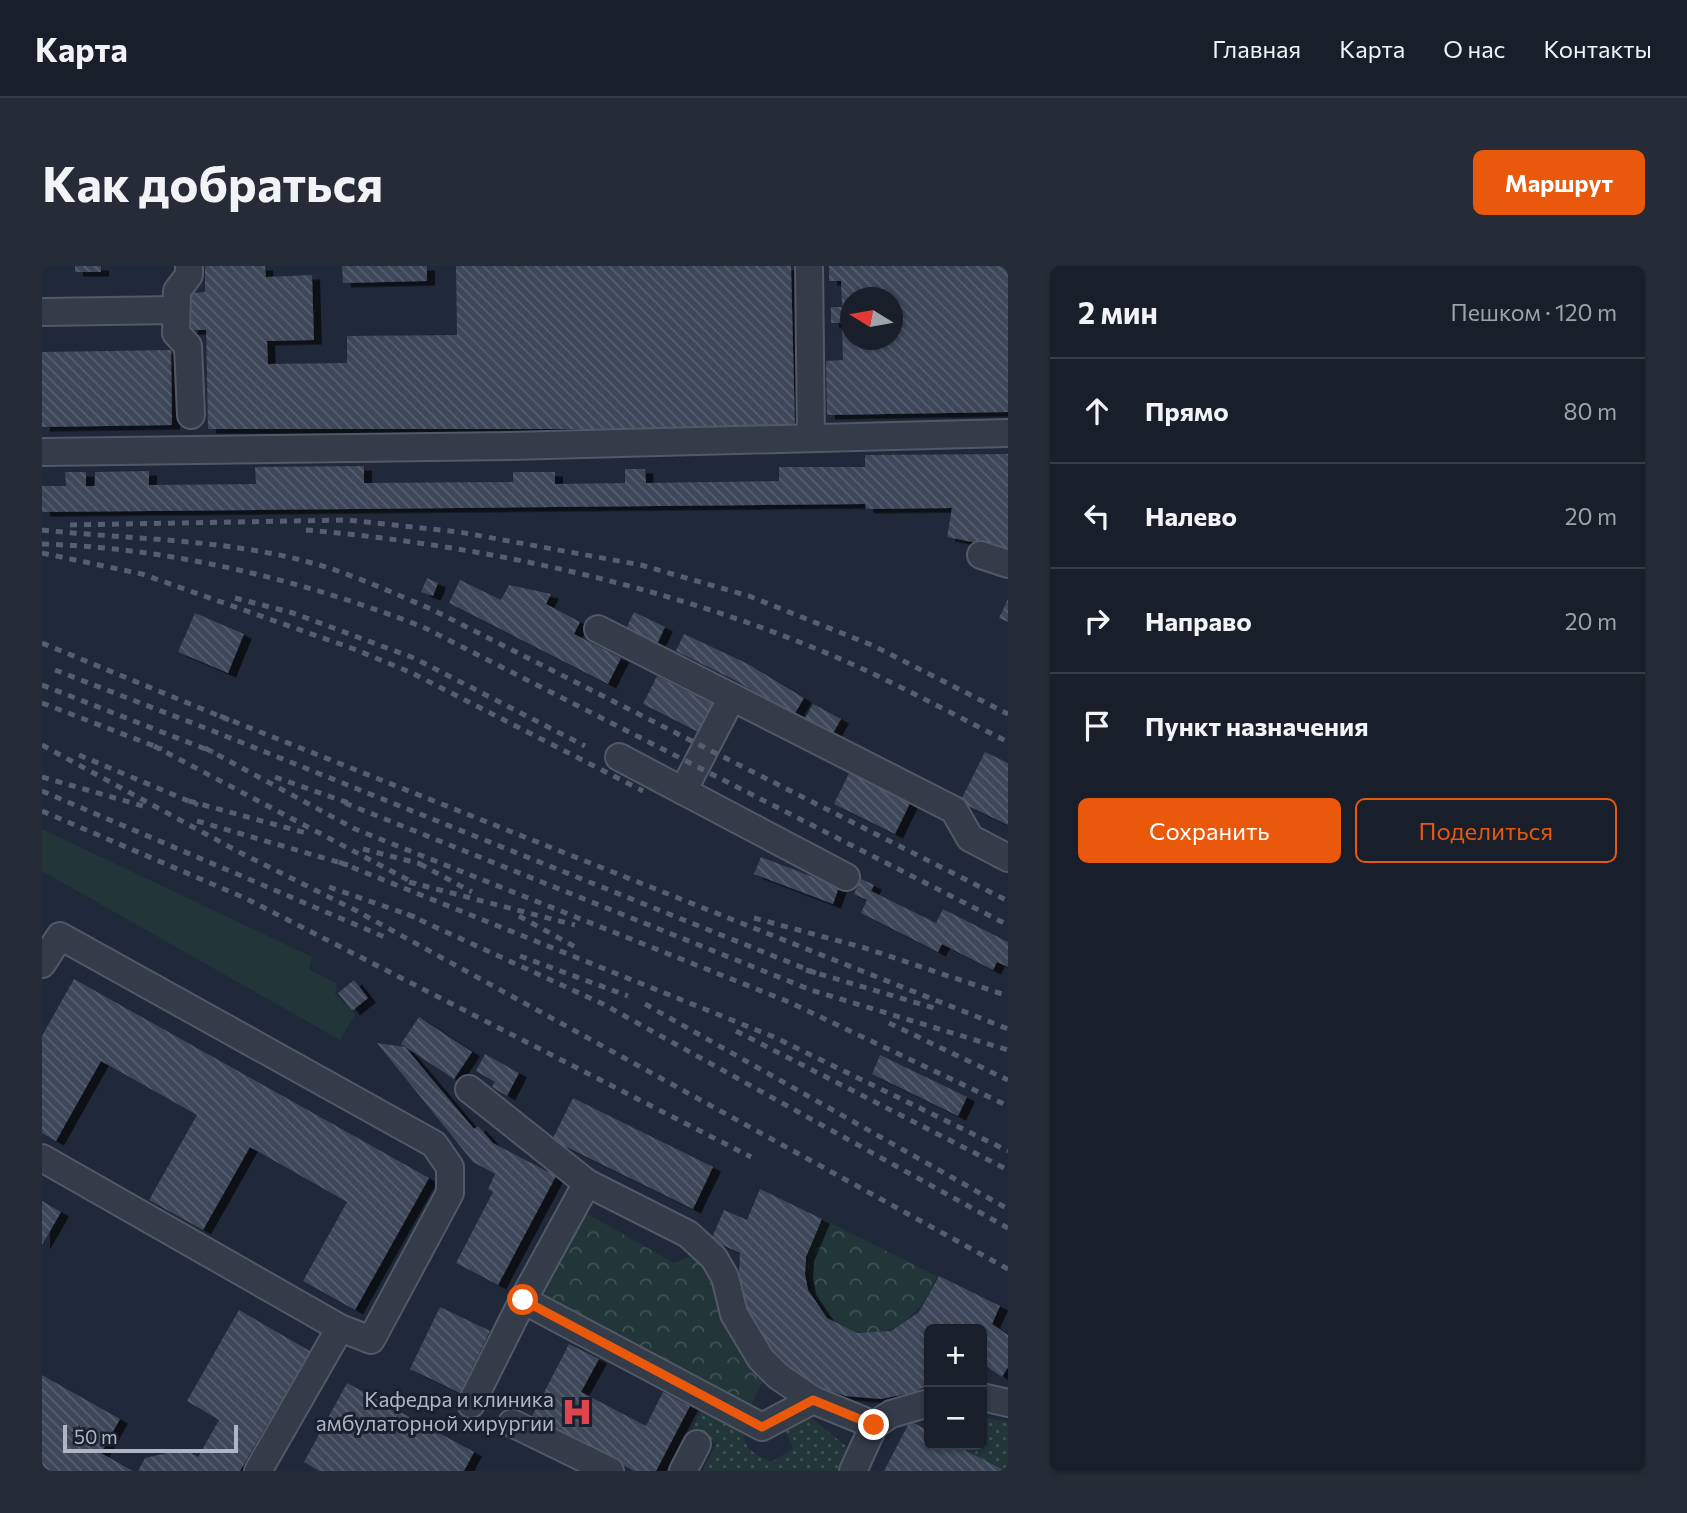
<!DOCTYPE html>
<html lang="ru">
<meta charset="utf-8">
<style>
:root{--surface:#181f2b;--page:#252c37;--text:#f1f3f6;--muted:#9fa2a9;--line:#363d47;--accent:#ea580c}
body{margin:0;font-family:Commissioner,sans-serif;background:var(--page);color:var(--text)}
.controls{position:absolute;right:21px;bottom:21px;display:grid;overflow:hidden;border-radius:10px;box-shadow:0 2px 5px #0004}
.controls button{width:63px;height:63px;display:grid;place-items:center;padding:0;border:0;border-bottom:2px solid var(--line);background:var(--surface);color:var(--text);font:35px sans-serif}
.compass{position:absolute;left:798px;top:21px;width:63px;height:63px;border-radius:50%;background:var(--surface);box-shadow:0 2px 5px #0004;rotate:281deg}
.scale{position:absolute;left:21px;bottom:18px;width:175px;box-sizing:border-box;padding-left:7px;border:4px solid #aeb6c6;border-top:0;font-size:19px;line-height:24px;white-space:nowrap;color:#aeb6c6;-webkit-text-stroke:5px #19212e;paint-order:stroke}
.stop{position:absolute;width:21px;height:21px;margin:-16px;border:5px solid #ea580c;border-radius:50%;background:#fff}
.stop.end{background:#ea580c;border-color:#fff;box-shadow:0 2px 7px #0008}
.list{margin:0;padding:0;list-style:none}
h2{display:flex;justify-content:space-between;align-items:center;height:91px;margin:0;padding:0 28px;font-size:30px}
h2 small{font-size:23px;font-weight:400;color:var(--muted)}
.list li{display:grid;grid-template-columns:46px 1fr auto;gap:21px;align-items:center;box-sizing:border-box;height:105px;padding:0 28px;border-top:2px solid var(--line)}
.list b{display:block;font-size:26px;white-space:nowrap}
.list em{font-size:23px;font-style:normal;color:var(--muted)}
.actions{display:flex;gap:14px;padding:21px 28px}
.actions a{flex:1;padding:16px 0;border:2px solid var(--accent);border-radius:10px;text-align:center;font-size:24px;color:var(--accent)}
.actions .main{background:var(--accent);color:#fff}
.icon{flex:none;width:38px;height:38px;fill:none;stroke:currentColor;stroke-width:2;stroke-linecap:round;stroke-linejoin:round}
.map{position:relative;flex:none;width:966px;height:1205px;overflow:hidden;border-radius:10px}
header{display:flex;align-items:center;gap:42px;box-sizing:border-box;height:98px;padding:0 35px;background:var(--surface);border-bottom:2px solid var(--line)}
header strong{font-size:33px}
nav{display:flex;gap:38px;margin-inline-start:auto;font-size:24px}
.intro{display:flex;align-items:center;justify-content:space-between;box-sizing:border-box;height:168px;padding:0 42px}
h1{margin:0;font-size:49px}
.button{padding:18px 32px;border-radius:10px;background:var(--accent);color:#fff;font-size:24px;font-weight:700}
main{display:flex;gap:42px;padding:0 42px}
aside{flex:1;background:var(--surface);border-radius:10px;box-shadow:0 2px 5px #0004}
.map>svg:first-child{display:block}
.grass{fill:url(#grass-dots)}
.forest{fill:url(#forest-crowns)}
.pitch{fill:#22363a}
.building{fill:url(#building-back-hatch);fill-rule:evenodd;filter:url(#shadow)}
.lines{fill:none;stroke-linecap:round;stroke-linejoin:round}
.minor-casing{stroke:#515967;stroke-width:30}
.minor{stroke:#343b49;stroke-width:26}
.rail{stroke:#565f70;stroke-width:5;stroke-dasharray:7 7;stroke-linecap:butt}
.route{stroke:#ea580c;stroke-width:9}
.labels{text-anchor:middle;stroke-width:6;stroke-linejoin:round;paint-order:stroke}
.poi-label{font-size:21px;fill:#aeb6c6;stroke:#19212e;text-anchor:end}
</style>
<header>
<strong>Карта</strong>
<nav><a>Главная</a><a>Карта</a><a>О нас</a><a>Контакты</a></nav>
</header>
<div class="intro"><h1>Как добраться</h1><a class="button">Маршрут</a></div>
<main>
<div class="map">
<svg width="966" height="1205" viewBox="0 0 966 1205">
<defs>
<pattern id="grass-dots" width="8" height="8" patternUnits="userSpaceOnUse" patternTransform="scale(1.75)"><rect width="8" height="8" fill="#22363a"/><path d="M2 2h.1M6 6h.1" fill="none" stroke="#405155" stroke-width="1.8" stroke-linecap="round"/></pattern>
<pattern id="forest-crowns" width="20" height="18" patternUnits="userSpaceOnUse" patternTransform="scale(1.75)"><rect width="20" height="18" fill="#22363a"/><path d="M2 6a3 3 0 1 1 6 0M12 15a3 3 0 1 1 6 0" fill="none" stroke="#405155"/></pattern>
<pattern id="building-back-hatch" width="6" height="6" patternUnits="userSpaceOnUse" patternTransform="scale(1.75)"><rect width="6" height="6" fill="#3c4759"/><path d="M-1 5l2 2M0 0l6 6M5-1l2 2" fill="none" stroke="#565f6f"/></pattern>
<filter id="shadow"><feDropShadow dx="8" dy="4.5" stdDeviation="0" flood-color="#0009"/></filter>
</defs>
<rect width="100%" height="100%" fill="#202939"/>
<g class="grass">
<path d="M662 1138 703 1160C697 1181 713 1188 729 1196L751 1183 743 1163 762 1151 772 1154 810 1185 800 1205H660L675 1177 650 1163Z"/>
<polygon points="940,1151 966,1156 966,1205 913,1179 940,1179"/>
</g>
<g class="forest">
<polygon points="542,946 632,997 647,991 661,998 725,1108 707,1142 499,1027"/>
<path d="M782 954 895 1010C885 1032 874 1051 851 1062 806 1083 761 1038 766 994 767 980 775 967 782 954Z"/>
</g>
<polygon class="pitch" points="0,563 270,691 267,703 295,718 293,728 313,749 298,774 0,605"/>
<g class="building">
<rect x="33" y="0" width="26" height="6"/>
<polygon points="163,0 223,0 224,11 270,9 272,74 225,75 226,98 305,97 305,70 415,69 414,0 749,0 753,163 166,163 164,64 148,64 148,27 163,26"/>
<polygon points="300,0 385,0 385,15 301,17"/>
<path d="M787 0H966V146L785 149 784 95 801 94 800 57H789V41H800L799 15H787ZM808 32H850V74H808Z"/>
<polygon points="129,84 130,159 0,161 0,86"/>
<polygon points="966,188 966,283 905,271 910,242 824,243 823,238 0,246 0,220 24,220 23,206 44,206 44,220 53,220 53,206 107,205 107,219 214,218 213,201 322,200 322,217 471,216 471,206 513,206 513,218 583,217 583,203 603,203 604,217 737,215 737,201 823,201 823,189"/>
<polygon points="385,312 396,317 391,330 379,326"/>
<polygon points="418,314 459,334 467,319 509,328 504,338 538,356 532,368 579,392 566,418 407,337"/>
<polygon points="966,333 966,356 957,352"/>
<polygon points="592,346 623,361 615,378 584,363"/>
<polygon points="153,347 202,368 186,407 136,386"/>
<polygon points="642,368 706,398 762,432 752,449 696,416 634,385"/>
<polygon points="615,410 672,439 658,467 601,438"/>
<polygon points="771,438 799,453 789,471 761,456"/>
<polygon points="943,486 966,497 966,559 918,536"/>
<polygon points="809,503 870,533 853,568 792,538"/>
<polygon points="719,591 797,621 791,638 712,608"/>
<polygon points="819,613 832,619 829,625 894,657 901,643 966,676 966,701 955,696 951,704 900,678 896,686 819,647 825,634 812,628"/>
<polygon points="32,713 387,912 313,1044 261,1015 305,936 208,881 161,964 107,934 155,849 59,795 14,875 0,867 0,770"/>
<polygon points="312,714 326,732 310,745 296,727"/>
<polygon points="377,751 430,786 412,813 359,778"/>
<polygon points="335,777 363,781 432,863 436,860 451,877 514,910 456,1019 414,997 451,926 446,923 453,908 431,896"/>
<polygon points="443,788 477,807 465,830 450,821 453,816 434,805"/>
<polygon points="838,789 925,831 916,850 830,808"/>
<polygon points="531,832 671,901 651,943 510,874"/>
<polygon points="718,923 780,953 764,991 763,1008 766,1024 785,1052 815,1067 849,1065 877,1046 897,1010 958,1040 950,1058 966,1069 966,1101 960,1111 940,1097 940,1063 887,1063 887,1119 873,1126 839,1133 804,1130 771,1119 742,1100 719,1074 703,1042 697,1008 698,987 669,974 682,944 705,954"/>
<polygon points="0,935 19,946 0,979"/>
<polygon points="398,1041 448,1065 418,1127 368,1103"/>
<polygon points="197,1044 268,1085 198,1205 96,1205 103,1192 143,1183 156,1191 177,1154 145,1135"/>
<polygon points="527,1078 557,1093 539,1126 604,1160 621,1126 648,1140 614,1205 592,1205 489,1152"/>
<polygon points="0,1109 78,1153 59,1187 91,1205 0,1205"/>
<polygon points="305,1117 432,1186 422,1205 277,1205 262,1196"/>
<polygon points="868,1155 887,1165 887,1179 913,1179 964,1205 842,1205"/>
</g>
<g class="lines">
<g class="minor-casing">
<g id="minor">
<polyline points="147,0 147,9 135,25 134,67 146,80 149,149"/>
<polyline points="767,0 769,172"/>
<polyline points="0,46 134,44"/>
<polyline points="0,186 467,180 966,167"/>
<polyline points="939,289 966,298"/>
<polyline points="556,363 912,544 928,572 966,592"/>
<polyline points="577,491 804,611"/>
<polyline points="641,525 690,431"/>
<polyline points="0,698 18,670 392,878 408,901 408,927 329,1074 298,1062 0,892"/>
<polyline points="427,823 545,917 646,968 672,992 683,1011 692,1048 719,1093 736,1110 771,1134 832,1159 849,1148 887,1137"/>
<polyline points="481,1034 545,917"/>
<polyline points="940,1131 966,1137"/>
<polyline points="429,1138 481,1034 720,1161 771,1134"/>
<polyline points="470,1157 568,1205"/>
<polyline points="216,1205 298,1062"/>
<polyline points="641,1205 655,1178"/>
<polyline points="811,1205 832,1159"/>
</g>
</g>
<use href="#minor" class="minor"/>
<g class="rail">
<polyline points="28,259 305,254 417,266 599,299 707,330 832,380 966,448"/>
<path d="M0 264C85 273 176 273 259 294 304 305 346 325 389 343L966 635"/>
<path d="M264 264C452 280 651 325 823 404 872 427 919 452 966 476"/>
<path d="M0 278C130 282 260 314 381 361L966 659"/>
<polyline points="0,287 100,308 312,383 370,407 601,525"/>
<polyline points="193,332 251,347 372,392 543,480"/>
<polyline points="0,377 187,454"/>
<polyline points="13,404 171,465 774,707"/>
<polyline points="0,419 171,486"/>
<polyline points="0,437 120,483"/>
<polyline points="178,450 966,763"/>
<polyline points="0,479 197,586 313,644 966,1003"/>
<polyline points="112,480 374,618"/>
<polyline points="163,482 313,563 747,736 966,840"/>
<polyline points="37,489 156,539"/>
<polyline points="0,511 101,540"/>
<polyline points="233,511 312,539"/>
<polyline points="0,525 345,672"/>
<polyline points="147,535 264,567"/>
<polyline points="303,537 769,724 966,784"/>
<polyline points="0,545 203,632 709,891"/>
<polyline points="155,555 306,599"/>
<polyline points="321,583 379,598"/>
<polyline points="297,596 732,771 966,885"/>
<polyline points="378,598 430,626"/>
<polyline points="367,616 533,659"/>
<polyline points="287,621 373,651"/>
<polyline points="365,648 561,738 966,962"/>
<polyline points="477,650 535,682"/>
<polyline points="712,652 823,682 966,730"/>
<polyline points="478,690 586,730"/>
<polyline points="764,704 892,742"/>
<polyline points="603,738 966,943"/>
<polyline points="847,757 966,814"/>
<polyline points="694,765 966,904"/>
</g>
</g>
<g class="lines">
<polyline class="route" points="481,1034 720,1161 771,1134 832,1159"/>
</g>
<defs>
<g id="hospital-bare" transform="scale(2.415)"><path d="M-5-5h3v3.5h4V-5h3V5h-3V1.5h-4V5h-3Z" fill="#e0444e" stroke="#19212e" stroke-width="2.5" paint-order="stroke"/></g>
</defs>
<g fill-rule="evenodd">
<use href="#hospital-bare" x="535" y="1146"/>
</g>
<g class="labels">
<g class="poi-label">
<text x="512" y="1141">Кафедра и клиника<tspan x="512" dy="24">амбулаторной хирургии</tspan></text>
</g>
</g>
</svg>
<div class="controls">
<button>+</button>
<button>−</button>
</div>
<svg class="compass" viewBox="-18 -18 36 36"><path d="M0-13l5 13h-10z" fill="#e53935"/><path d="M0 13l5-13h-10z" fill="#9fa2a9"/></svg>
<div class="scale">50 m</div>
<div class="stop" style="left:481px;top:1034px"></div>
<div class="stop end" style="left:832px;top:1159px"></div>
</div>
<aside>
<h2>2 мин<small>Пешком · 120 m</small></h2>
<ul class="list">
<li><svg class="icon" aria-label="ahead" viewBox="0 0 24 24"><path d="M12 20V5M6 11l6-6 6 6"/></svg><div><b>Прямо</b></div><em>80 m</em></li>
<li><svg class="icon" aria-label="left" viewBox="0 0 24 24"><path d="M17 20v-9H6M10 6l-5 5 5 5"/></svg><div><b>Налево</b></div><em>20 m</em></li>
<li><svg class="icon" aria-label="right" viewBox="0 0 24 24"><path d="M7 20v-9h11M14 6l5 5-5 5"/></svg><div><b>Направо</b></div><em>20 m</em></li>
<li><svg class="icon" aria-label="arrive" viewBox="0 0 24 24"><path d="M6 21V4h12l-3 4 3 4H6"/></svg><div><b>Пункт назначения</b></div></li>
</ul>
<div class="actions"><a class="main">Сохранить</a><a>Поделиться</a></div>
</aside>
</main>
